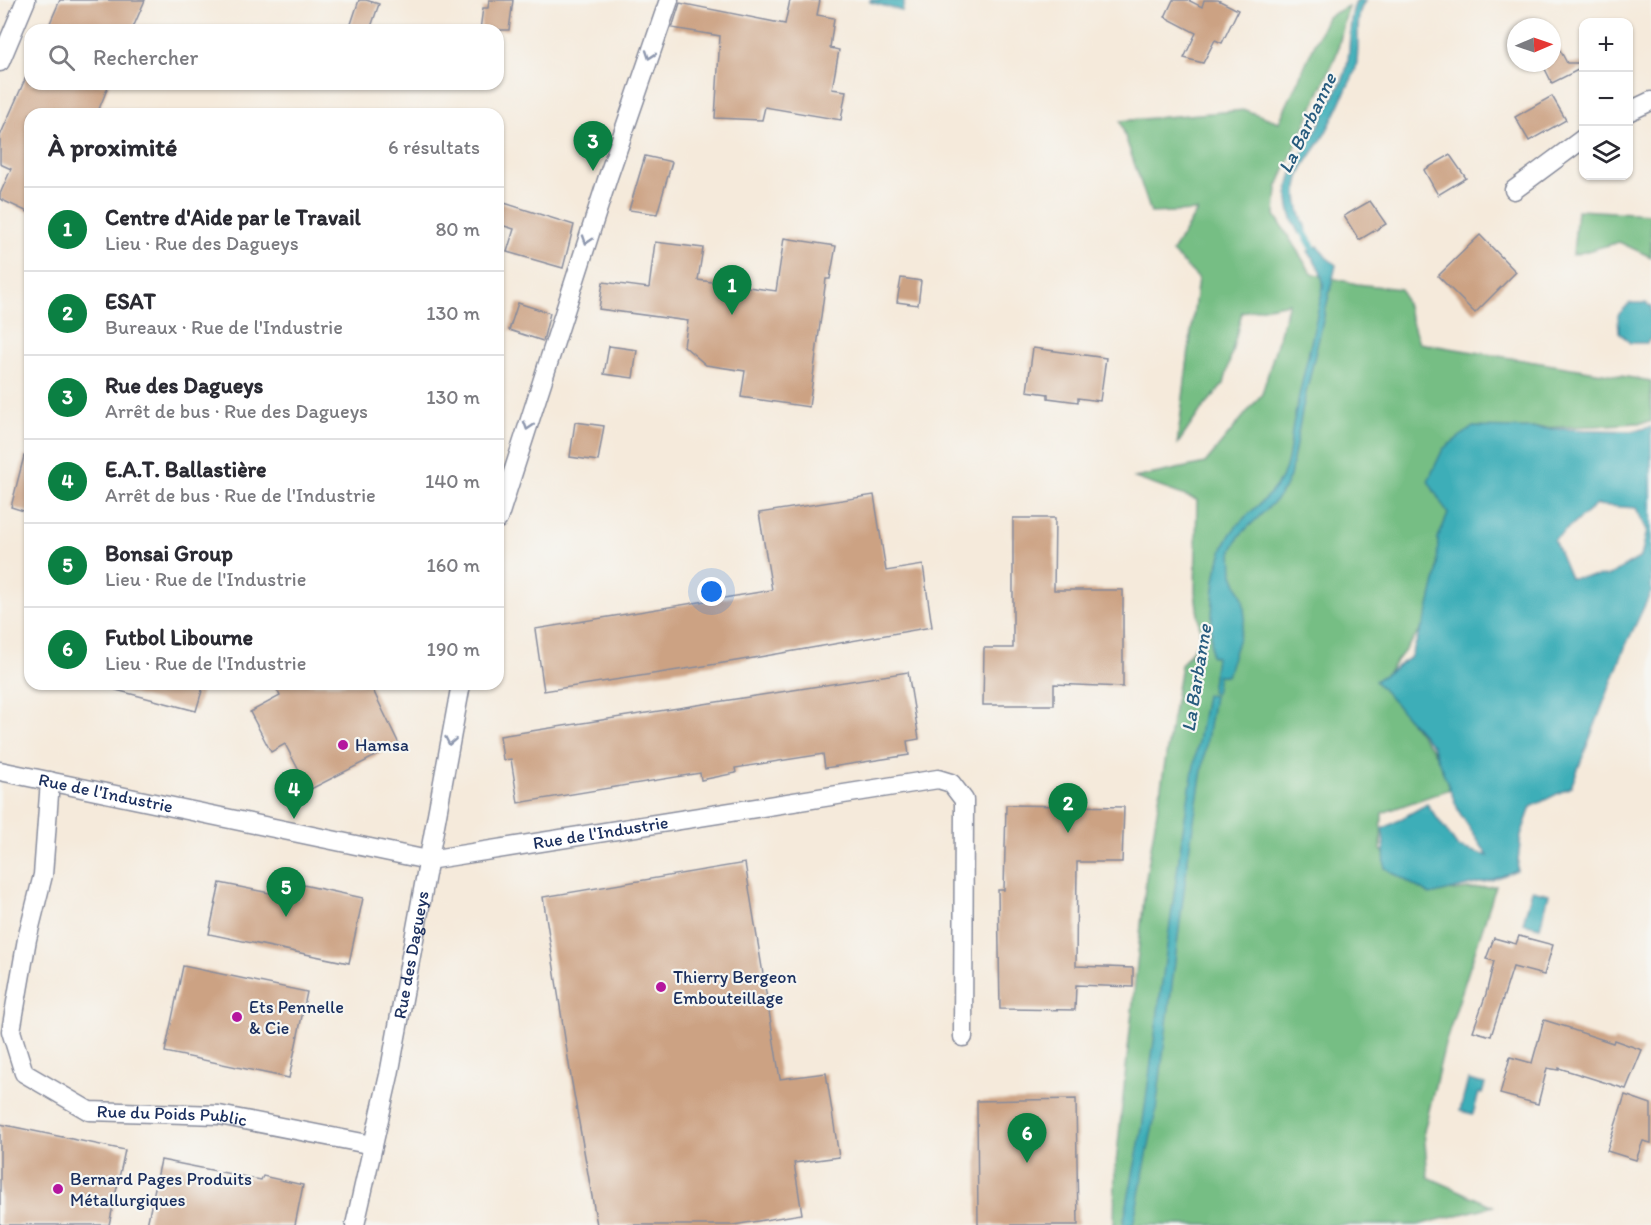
<!DOCTYPE html>
<html lang="fr">
<meta charset="utf-8">
<style>
:root{--surface:#fff;--page:#f7f7f7;--text:#2b2b33;--muted:#7c7c81;--line:#e1e1e2;--accent:#0b8043}
body{margin:0;font-family:Itim,sans-serif;background:var(--page);color:var(--text)}
.controls{position:absolute;right:18px;top:18px;display:grid;overflow:hidden;border-radius:12px;box-shadow:0 2px 4px #0004}
.controls button{width:54px;height:54px;display:grid;place-items:center;padding:0;border:0;border-bottom:2px solid var(--line);background:var(--surface);color:var(--text);font:30px sans-serif}
.compass{position:absolute;left:1507px;top:18px;width:54px;height:54px;border-radius:50%;background:var(--surface);box-shadow:0 2px 4px #0004;rotate:88deg}
.you{position:absolute;left:712px;top:592px;width:21px;height:21px;margin:-15px;border:4px solid #fff;border-radius:50%;background:#1a73e8;box-shadow:0 0 0 9px #1a73e833}
.badge{display:grid;place-items:center;width:39px;height:39px;border-radius:50%;background:var(--accent);color:#fff;font-size:20px;font-weight:700}
.pin{position:absolute;translate:-50% -50px;filter:drop-shadow(0 2px 3px #0008)}
.pin::after{content:'';position:absolute;top:32px;width:21px;height:18px;background:inherit;clip-path:polygon(0 0,100% 0,50% 100%)}
.list{margin:0;padding:0;list-style:none}
h2{display:flex;justify-content:space-between;align-items:center;height:78px;margin:0;padding:0 24px;font-size:26px}
h2 small{font-size:20px;font-weight:400;color:var(--muted)}
.list li{display:grid;grid-template-columns:39px 1fr auto;gap:18px;align-items:center;box-sizing:border-box;height:84px;padding:0 24px;border-top:2px solid var(--line)}
.list b{display:block;font-size:22px;white-space:nowrap}
.list p{margin:0;font-size:20px;white-space:nowrap;color:var(--muted)}
.list em{font-size:20px;font-style:normal;color:var(--muted)}
.icon{flex:none;width:33px;height:33px;fill:none;stroke:currentColor;stroke-width:2;stroke-linecap:round;stroke-linejoin:round}
.map{position:relative;flex:none;width:1651px;height:1225px;overflow:hidden}
.search{position:absolute;background:var(--surface);box-shadow:0 2px 4px #0004;left:24px;top:24px;width:480px;height:66px;display:flex;align-items:center;gap:15px;box-sizing:border-box;padding:0 21px;border-radius:18px;color:var(--muted);font-size:22px}
.panel{position:absolute;background:var(--surface);box-shadow:0 2px 4px #0004;left:24px;top:108px;width:480px;height:582px;border-radius:18px}
.map>svg:first-child{display:block}
.forest{fill:#76be84;stroke:#487671;stroke-width:1.5}
.water{fill:#3daeb8;stroke:#2c6e8b;stroke-width:1.5;fill-rule:evenodd}
.lines{fill:none;stroke-linecap:round;stroke-linejoin:round}
.stream{stroke:#3daeb8;stroke-width:7}
.building{fill:#cca283}
.street-casing{stroke:#888c9c;stroke-width:21}
.street{stroke:#fff;stroke-width:18}
.oneway{stroke:#8d97ae}
.poi-dot{fill:#b5179e;stroke:#f6f6f2;stroke-width:2}
.labels{text-anchor:middle;stroke-width:4.5;stroke-linejoin:round;paint-order:stroke}
.poi-label{font-size:18px;fill:#1b2f5e;stroke:#f6f6f2;text-anchor:start}
.street-label{font-size:18px;fill:#1b2f5e;stroke:#f6f6f2}
.water-label{font-size:20px;font-style:italic;fill:#275b7e;stroke:#f6f6f2}
</style>
<div class="map">
<svg width="1651" height="1225" viewBox="0 0 1651 1225">
<rect width="100%" height="100%" fill="#f6f6f2"/>
<filter id="ink" filterUnits="userSpaceOnUse"><feTurbulence type="fractalNoise" baseFrequency=".0167" numOctaves="2"/><feDisplacementMap in="SourceGraphic" scale="12" xChannelSelector="R" yChannelSelector="G"/><feConvolveMatrix kernelMatrix="1 2 1 2 8 2 1 2 1" color-interpolation-filters="sRGB"/></filter>
<filter id="wash" filterUnits="userSpaceOnUse"><feTurbulence type="fractalNoise" baseFrequency=".008" numOctaves="4" result="noise"/><feDisplacementMap in="SourceGraphic" scale="24" xChannelSelector="R" yChannelSelector="G"/><feGaussianBlur stdDeviation="1.35" result="paint"/><feColorMatrix in="noise" values="0 0 0 0 0 0 0 0 0 0 0 0 0 0 0 0 0 1.4 0 .05"/><feComposite in="paint" operator="in"/></filter>
<g filter="url(#wash)">
<rect width="100%" height="100%" fill="#f5eadb"/>
<g class="forest">
<polygon points="1348,6 1337,53 1277,188 1275,215 1311,273 1357,284 1401,289 1419,343 1651,381 1651,422 1594,426 1509,429 1455,587 1380,682 1431,748 1459,786 1382,813 1381,850 1420,877 1453,891 1496,886 1445,1044 1424,1131 1428,1177 1493,1206 1418,1225 1114,1225 1115,1173 1146,878 1181,665 1201,638 1195,592 1197,500 1135,478 1205,463 1262,394 1289,303 1242,312 1224,384 1201,410 1177,445 1198,278 1172,252 1197,211 1151,213 1120,121 1245,110 1279,122 1327,17"/>
<polygon points="1577,210 1651,214 1651,257 1619,242 1573,255"/>
</g>
<g class="water">
<polygon points="870,0 905,0 902,11 870,2"/>
<path d="M1357 0H1366C1353 13 1361 48 1356 67 1355 74 1350 81 1347 88 1340 104 1332 122 1323 137 1316 149 1306 160 1301 172 1293 191 1298 213 1307 230L1299 234C1290 218 1285 199 1290 180 1293 167 1302 155 1309 143 1318 128 1325 113 1333 98 1337 90 1343 82 1345 73 1353 51 1346 19 1357 0Z"/>
<path d="M1318 246 1326 257 1336 265 1303 406 1290 476 1284 489 1274 502 1240 535 1232 550 1233 574 1243 599 1245 618 1227 676 1218 675 1215 693 1211 692 1216 657 1211 655C1212 618 1210 557 1235 528 1251 509 1276 494 1285 470 1291 454 1290 436 1294 420 1303 376 1314 332 1323 287 1324 273 1316 263 1308 251Z"/>
<polygon points="1630,303 1646,303 1651,307 1651,338 1647,343 1630,343 1619,332 1618,315"/>
<path d="M1473 427 1634 431 1651 427V592L1626 645 1571 787 1531 807 1521 835 1517 870 1492 880 1430 895 1385 868 1383 829 1427 804 1458 847 1488 856 1459 812 1432 745 1375 681 1410 658 1427 615 1437 573 1438 538 1448 514 1428 481 1443 449ZM1596 505 1636 508 1647 530 1641 557 1608 576 1570 578 1554 540Z"/>
<polygon points="1206,695 1214,696 1189,851 1156,1110 1133,1225 1123,1225 1142,1129 1183,829"/>
<polygon points="1532,890 1549,894 1540,927 1523,923"/>
<polygon points="1468,1080 1485,1084 1482,1094 1479,1093 1473,1114 1460,1111"/>
</g>
<g class="lines">
<polyline class="stream" points="1300,226 1317,255"/>
</g>
<g id="blocks">
<g class="building">
<polygon points="60,0 145,0 132,30 47,30"/>
<polygon points="359,0 366,0 379,4 370,30 349,30"/>
<polygon points="489,0 513,0 509,30 480,30 483,8 488,8"/>
<polygon points="790,0 820,0 817,15 834,18 830,48 839,50 832,89 846,91 841,120 765,107 762,120 715,118 720,36 672,28 680,3 785,24"/>
<polygon points="1173,0 1188,0 1202,7 1204,0 1218,0 1238,10 1222,43 1215,40 1203,63 1184,58 1196,33 1165,17"/>
<polygon points="1552,35 1567,63 1584,63 1584,67 1552,83 1542,63 1552,63"/>
<polygon points="30,68 30,84 109,84 97,114 30,114 30,213 0,199 0,194 11,169 0,164 0,136"/>
<polygon points="1552,96 1566,120 1529,141 1515,117"/>
<polygon points="1450,155 1466,178 1438,195 1424,170"/>
<polygon points="645,156 672,162 657,214 629,210"/>
<polygon points="498,201 574,225 563,268 507,252 514,229 498,224"/>
<polygon points="1370,201 1386,224 1359,240 1344,216"/>
<polygon points="1480,235 1516,272 1475,313 1438,276"/>
<polygon points="784,238 836,246 830,279 826,279 809,407 741,397 745,371 706,365 684,346 688,321 599,309 603,282 649,288 655,242 703,248 698,280 776,291"/>
<polygon points="901,278 921,281 918,305 897,302"/>
<polygon points="518,303 550,313 543,341 509,330"/>
<polygon points="609,346 637,350 633,378 604,374"/>
<polygon points="1033,348 1106,358 1100,401 1078,398 1078,402 1048,398 1048,394 1027,391"/>
<polygon points="575,422 604,426 598,461 570,457"/>
<polygon points="24,456 30,457 30,513 11,507"/>
<polygon points="874,495 886,571 923,565 932,627 736,661 544,691 535,629 772,590 759,513"/>
<polygon points="1013,518 1055,518 1054,590 1123,590 1123,687 1054,684 1054,705 983,705 984,648 1013,648"/>
<polygon points="908,672 919,739 907,741 909,755 825,768 823,754 735,768 736,773 701,780 700,773 518,803 511,759 503,760 500,736"/>
<polygon points="117,684 204,684 196,711 116,690"/>
<polygon points="274,684 370,684 399,744 309,790 285,744 271,752 250,712 280,696"/>
<polygon points="1006,805 1124,807 1122,862 1077,862 1076,966 1133,968 1133,987 1076,985 1075,1010 1000,1009 998,890 1004,890"/>
<polygon points="745,863 780,1079 826,1073 839,1157 794,1163 802,1214 733,1225 597,1225 571,1077 543,897"/>
<polygon points="220,883 299,899 303,885 363,898 349,963 209,934"/>
<polygon points="1519,936 1553,945 1544,975 1513,967 1491,1036 1473,1031 1486,994 1494,961 1486,959 1494,938 1516,944"/>
<polygon points="183,966 307,992 289,1078 165,1052"/>
<polygon points="1544,1020 1570,1028 1570,1029 1613,1043 1614,1040 1642,1050 1626,1089 1559,1068 1559,1070 1547,1068 1538,1104 1500,1094 1510,1057 1532,1063"/>
<polygon points="1625,1095 1651,1104 1651,1143 1643,1141 1636,1160 1607,1151"/>
<polygon points="1076,1099 1078,1225 978,1225 977,1101"/>
<polygon points="0,1124 125,1150 109,1225 0,1225"/>
<polygon points="161,1160 261,1180 263,1176 303,1185 295,1225 147,1225"/>
</g>
</g>
</g>
<g filter="url(#ink)">
<use href="#blocks" fill-opacity="0" stroke="#888c9c" stroke-width="1.5"/>
<g class="lines">
<g class="street-casing">
<g id="street">
<polyline points="0,62 26,0"/>
<polyline points="1628,112 1651,101"/>
<polyline points="1514,190 1584,138"/>
<polyline points="498,519 608,177 669,0"/>
<path id="s1" d="M0 771 428 860 938 779 951 783 964 800 963 1037"/>
<path id="s2" d="M50 781 43 875 27 939 11 1031 24 1073 89 1111 219 1115 373 1145"/>
<path id="s3" d="M355 1225 389 1075 461 684"/>
</g>
</g>
<use href="#street" class="street"/>
</g>
<defs><path id="oneway-chevron" d="M-2-3.5L2.5 0L-2 3.5" fill="none" stroke-width="1.6" stroke-linecap="round" stroke-linejoin="round" transform="scale(1.5)"/></defs>
<g class="oneway">
<use href="#oneway-chevron" transform="translate(650 55) rotate(109)"/>
<use href="#oneway-chevron" transform="translate(587 240) rotate(108)"/>
<use href="#oneway-chevron" transform="translate(528 426) rotate(108)"/>
<use href="#oneway-chevron" transform="translate(450 741) rotate(101)"/>
</g>
</g>
<g class="poi-dot">
<circle cx="343" cy="745" r="6"/>
<circle cx="661" cy="987" r="6"/>
<circle cx="237" cy="1017" r="6"/>
<circle cx="58" cy="1189" r="6"/>
</g>
<g class="labels">
<g class="poi-label">
<text x="355" y="751">Hamsa</text>
<text x="673" y="983">Thierry Bergeon<tspan x="673" dy="21">Embouteillage</tspan></text>
<text x="249" y="1013">Ets Pennelle<tspan x="249" dy="21">&amp; Cie</tspan></text>
<text x="70" y="1185">Bernard Pages Produits<tspan x="70" dy="21">Métallurgiques</tspan></text>
</g>
<g class="street-label">
<text dy="6" stroke="none"><textPath href="#s1" startOffset="108">Rue de l'Industrie</textPath></text>
<text dy="6" stroke="none"><textPath href="#s1" startOffset="612">Rue de l'Industrie</textPath></text>
<text dy="6" stroke="none"><textPath href="#s3" startOffset="276">Rue des Dagueys</textPath></text>
<text dy="6" stroke="none"><textPath href="#s2" startOffset="456">Rue du Poids Public</textPath></text>
</g>
<g class="water-label">
<text transform="translate(1307 123) rotate(-64)" y="7">La Barbanne</text>
<text transform="translate(1196 678) rotate(-81)" y="7">La Barbanne</text>
</g>
</g>
</svg>
<div class="controls">
<button>+</button>
<button>−</button>
<button><svg class="icon" aria-label="layers" viewBox="0 0 24 24"><path d="M12 4l9 5-9 5-9-5zM3 14l9 5 9-5"/></svg></button>
</div>
<svg class="compass" viewBox="-18 -18 36 36"><path d="M0-13l5 13h-10z" fill="#e53935"/><path d="M0 13l5-13h-10z" fill="#7c7c81"/></svg>
<div class="you"></div>
<div class="pin badge" style="left:732px;top:315px">1</div>
<div class="pin badge" style="left:1068px;top:833px">2</div>
<div class="pin badge" style="left:593px;top:171px">3</div>
<div class="pin badge" style="left:294px;top:819px">4</div>
<div class="pin badge" style="left:286px;top:917px">5</div>
<div class="pin badge" style="left:1027px;top:1163px">6</div>
<div class="search"><svg class="icon" aria-label="search" viewBox="0 0 24 24"><circle cx="10" cy="10" r="6"/><path d="M15 15l6 6"/></svg>Rechercher</div>
<section class="panel">
<h2>À proximité<small>6 résultats</small></h2>
<ul class="list">
<li><span class="badge">1</span><div><b>Centre d'Aide par le Travail</b><p>Lieu · Rue des Dagueys</p></div><em>80 m</em></li>
<li><span class="badge">2</span><div><b>ESAT</b><p>Bureaux · Rue de l'Industrie</p></div><em>130 m</em></li>
<li><span class="badge">3</span><div><b>Rue des Dagueys</b><p>Arrêt de bus · Rue des Dagueys</p></div><em>130 m</em></li>
<li><span class="badge">4</span><div><b>E.A.T. Ballastière</b><p>Arrêt de bus · Rue de l'Industrie</p></div><em>140 m</em></li>
<li><span class="badge">5</span><div><b>Bonsai Group</b><p>Lieu · Rue de l'Industrie</p></div><em>160 m</em></li>
<li><span class="badge">6</span><div><b>Futbol Libourne</b><p>Lieu · Rue de l'Industrie</p></div><em>190 m</em></li>
</ul>
</section>
</div>
